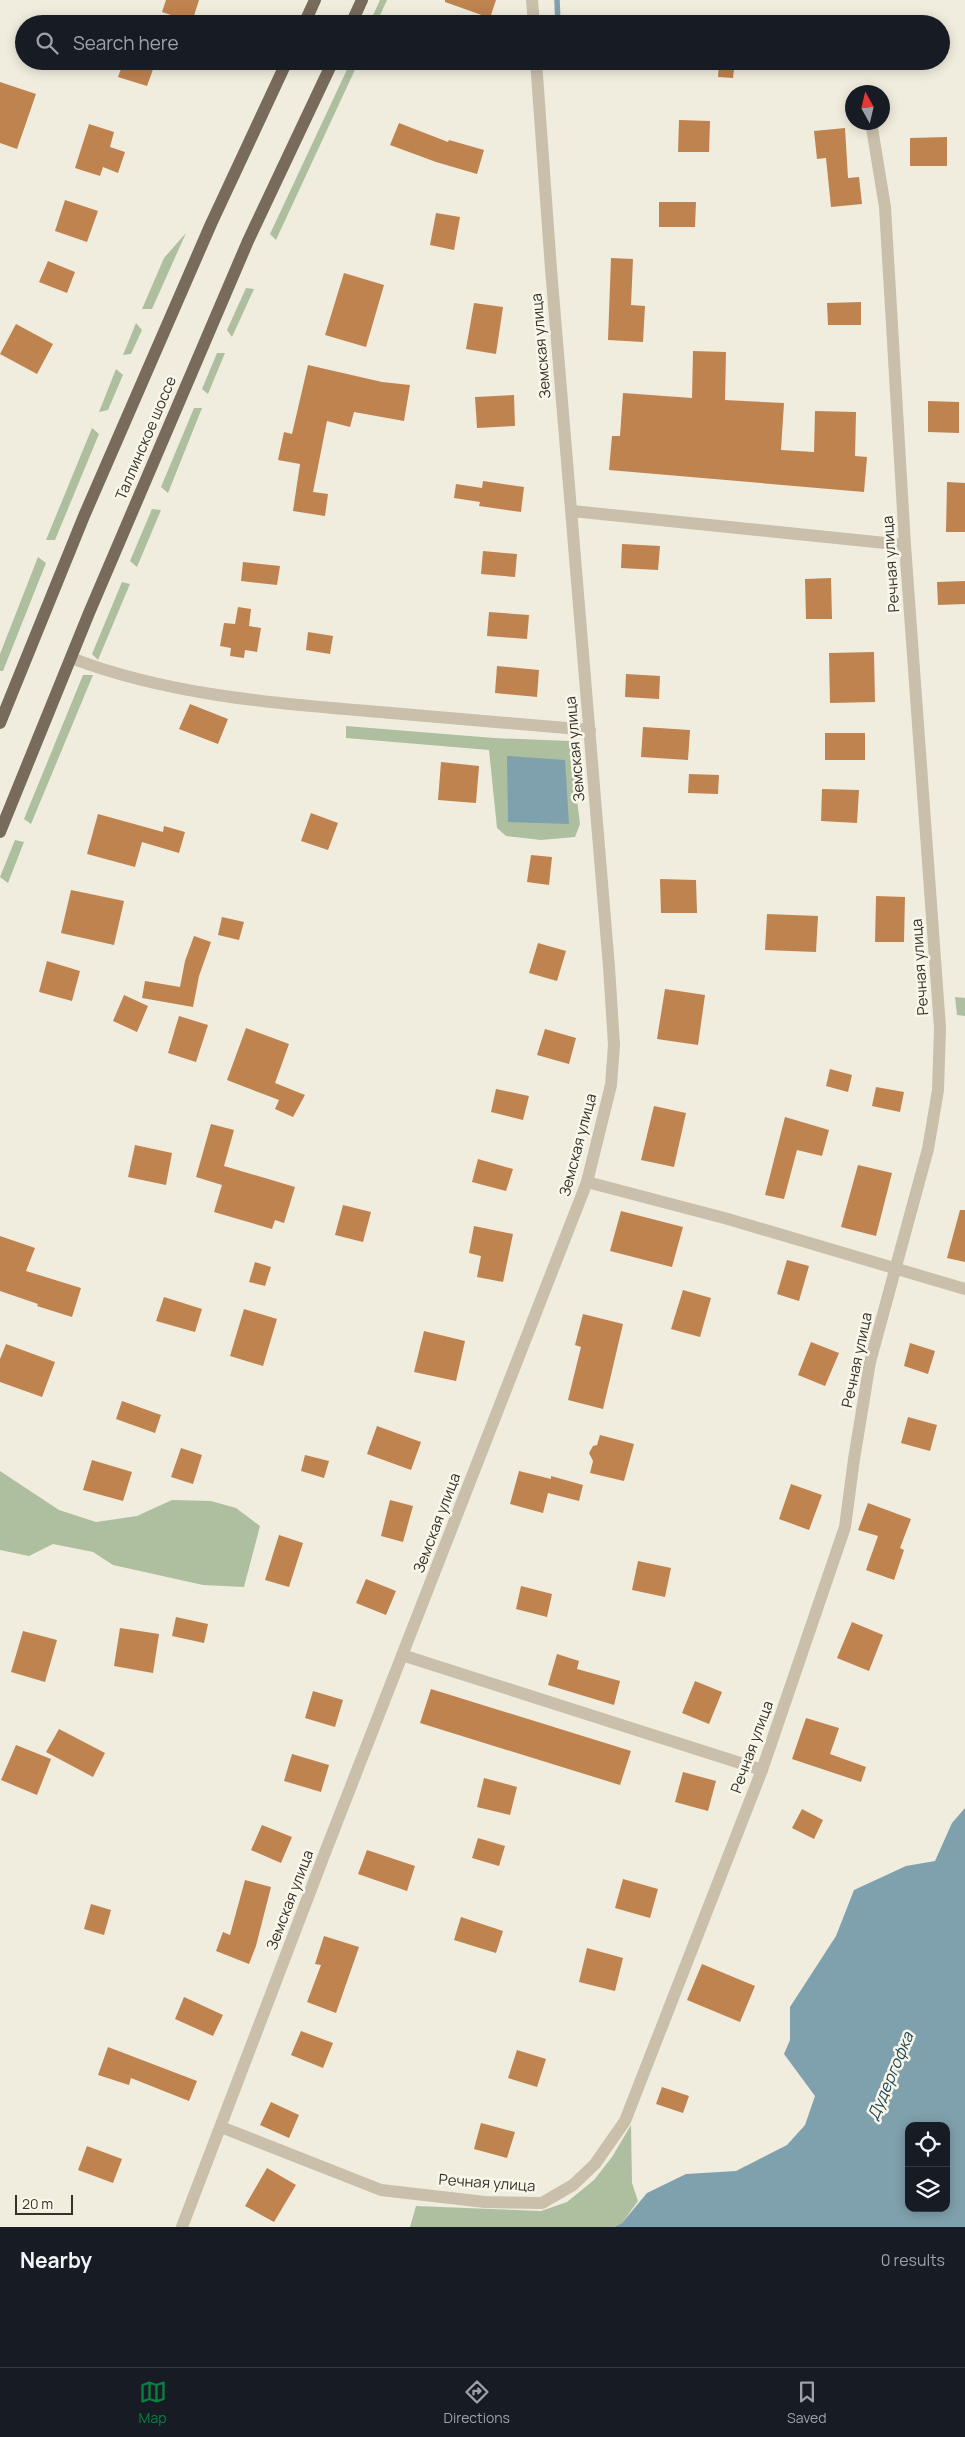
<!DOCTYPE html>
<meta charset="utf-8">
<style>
:root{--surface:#171b24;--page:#242831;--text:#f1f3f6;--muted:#9ea1a6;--line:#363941;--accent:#0b8043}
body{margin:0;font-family:Manrope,sans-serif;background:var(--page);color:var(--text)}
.controls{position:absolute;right:15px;bottom:15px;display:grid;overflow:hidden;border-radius:10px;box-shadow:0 2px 12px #0003}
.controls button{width:45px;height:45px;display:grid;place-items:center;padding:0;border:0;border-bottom:1px solid var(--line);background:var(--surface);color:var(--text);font:25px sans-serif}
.compass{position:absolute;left:845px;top:85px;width:45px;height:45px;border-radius:50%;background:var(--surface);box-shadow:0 2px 12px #0003;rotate:352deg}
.scale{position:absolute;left:15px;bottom:12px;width:58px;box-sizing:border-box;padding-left:5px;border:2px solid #37312a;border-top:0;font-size:14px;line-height:18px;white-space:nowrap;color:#37312a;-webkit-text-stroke:4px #f9f6ea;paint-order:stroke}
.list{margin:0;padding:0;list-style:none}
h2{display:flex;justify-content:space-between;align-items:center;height:65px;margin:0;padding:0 20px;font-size:21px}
h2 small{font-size:16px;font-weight:400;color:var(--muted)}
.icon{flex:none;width:28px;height:28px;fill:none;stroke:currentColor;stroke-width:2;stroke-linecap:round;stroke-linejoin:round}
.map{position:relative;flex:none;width:965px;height:2227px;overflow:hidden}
.search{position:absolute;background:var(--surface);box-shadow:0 2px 12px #0003;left:15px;right:15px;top:15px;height:55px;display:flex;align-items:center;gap:12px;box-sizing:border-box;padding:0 18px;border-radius:28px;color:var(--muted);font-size:19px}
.sheet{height:140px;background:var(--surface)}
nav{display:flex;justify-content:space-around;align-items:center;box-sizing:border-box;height:70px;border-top:1px solid var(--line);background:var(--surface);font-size:14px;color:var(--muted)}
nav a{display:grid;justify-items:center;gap:2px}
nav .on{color:var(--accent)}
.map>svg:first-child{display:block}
.green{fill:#adbf9f}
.water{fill:#7fa0ad;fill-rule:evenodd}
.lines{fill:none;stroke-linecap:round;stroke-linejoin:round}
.stream{stroke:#7fa0ad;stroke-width:5.5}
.building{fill:#bf834f}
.minor{stroke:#c9bfab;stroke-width:12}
.primary{stroke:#786b5c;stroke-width:12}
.labels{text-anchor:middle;stroke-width:5;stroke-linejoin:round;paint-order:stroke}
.street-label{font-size:15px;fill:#37312a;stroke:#f9f6ea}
.water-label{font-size:16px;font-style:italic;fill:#214656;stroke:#f9f6ea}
</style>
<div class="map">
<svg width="965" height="2227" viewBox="0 0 965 2227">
<rect width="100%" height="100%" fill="#f1edde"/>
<g class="green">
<polygon points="380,0 387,0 376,24 369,24"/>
<polygon points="351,61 359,61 276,240 270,234"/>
<polygon points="186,233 152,309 142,309 164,258"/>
<polygon points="246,288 254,289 232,337 227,330"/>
<polygon points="136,323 142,330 131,354 123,355"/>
<polygon points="217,353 225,353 208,394 202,389"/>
<polygon points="116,369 123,375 108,410 99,412"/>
<polygon points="194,408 202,408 168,493 161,487"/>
<polygon points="92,428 99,434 55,540 46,540"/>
<polygon points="152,509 161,510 137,567 130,561"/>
<polygon points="38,557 46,563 3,671 0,671 0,654"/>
<polygon points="122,582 130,584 98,660 92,654"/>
<polygon points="83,675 93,675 31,824 24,819"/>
<polygon points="346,726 494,738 570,741 580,824 575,837 541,840 506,836 497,828 489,750 346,738"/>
<polygon points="15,840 24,842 8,883 0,877"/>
<polygon points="955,997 965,998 965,1016 957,1015"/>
<polygon points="0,1471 59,1510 96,1522 137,1516 172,1500 211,1501 236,1508 260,1526 244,1587 203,1585 113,1565 93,1552 53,1544 29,1556 0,1550"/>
<polygon points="631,2125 632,2183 638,2201 622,2223 614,2227 410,2227 416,2206 541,2211 567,2202 594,2180 612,2157"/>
</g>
<g class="water">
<polygon points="507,756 565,760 569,824 508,822"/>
<path d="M965 1808V2227H614L622 2223 647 2193 686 2174 736 2171 787 2145 805 2125 815 2096 784 2054 790 2040V2007L836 1936 854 1890 906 1866 935 1861 952 1823ZM909 2126H946V2208H909Z"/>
</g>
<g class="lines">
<g class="stream">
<polyline points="557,0 558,24"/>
<polyline points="560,61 560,66"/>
</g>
</g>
<g class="building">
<polygon points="166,0 199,0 192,22 162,12"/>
<polygon points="445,0 496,0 490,18 445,2"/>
<polygon points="124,61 156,61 147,86 118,77"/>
<polygon points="719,61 735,61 733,78 718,77"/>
<polygon points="0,82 36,94 17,149 0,143"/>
<polygon points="679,120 710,121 709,152 678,152"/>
<polygon points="399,123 448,142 449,140 484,150 477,174 436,162 390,145"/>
<polygon points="89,124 114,132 110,147 125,152 118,173 103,167 100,176 75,168"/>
<polygon points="845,128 848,178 859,177 862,204 831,207 826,158 817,159 814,131"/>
<polygon points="947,137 947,166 910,166 910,138"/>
<polygon points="65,200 98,211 87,242 55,231"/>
<polygon points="659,202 696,202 695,227 659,227"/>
<polygon points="436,213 460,217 454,250 430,245"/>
<polygon points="611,258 633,259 631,305 645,306 643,342 608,340"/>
<polygon points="48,261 75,272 67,293 39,282"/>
<polygon points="344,273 384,285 366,347 325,335"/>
<polygon points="861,302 861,325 828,325 827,303"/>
<polygon points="474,303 503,307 496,354 466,349"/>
<polygon points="16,324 53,344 37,374 0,354"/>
<polygon points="693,351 726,352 725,400 784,403 781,450 814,452 815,411 856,412 855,456 867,457 864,492 609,470 612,436 620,436 623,393 692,398"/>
<polygon points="308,365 382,382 410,385 404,421 354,412 350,427 327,421 313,492 328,494 325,516 293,511 300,464 278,460 284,432 292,434"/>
<polygon points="514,395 515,426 477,428 475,397"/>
<polygon points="928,401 959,402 959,433 928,432"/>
<polygon points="483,481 524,487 521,512 479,506 480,502 454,498 456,484 482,488"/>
<polygon points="947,482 965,483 965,532 946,532"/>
<polygon points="622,544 660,546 658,570 621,568"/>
<polygon points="483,551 517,554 515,577 481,574"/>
<polygon points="243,562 280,566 277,585 241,581"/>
<polygon points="831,578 832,619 806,619 805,579"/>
<polygon points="965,581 965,604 938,605 937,582"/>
<polygon points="238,607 251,609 249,626 261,628 257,652 245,650 244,658 230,656 231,648 220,646 224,623 235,624"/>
<polygon points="489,612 529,615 527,639 487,636"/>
<polygon points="308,632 333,636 330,654 306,650"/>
<polygon points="874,652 875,702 830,703 829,653"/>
<polygon points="497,666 539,670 537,697 495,693"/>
<polygon points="626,674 660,676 659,699 625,697"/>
<polygon points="190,704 228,719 218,744 179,729"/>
<polygon points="643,727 690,730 688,760 641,757"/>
<rect x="825" y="733" width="40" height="27"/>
<polygon points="441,762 479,766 476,803 438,800"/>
<polygon points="689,774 719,775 718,794 688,793"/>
<polygon points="822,789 859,790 857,823 821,821"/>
<polygon points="311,813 338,823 328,850 301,841"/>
<polygon points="98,814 163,832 164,826 185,832 179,853 142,842 135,867 87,854"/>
<polygon points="531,855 552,857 549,885 527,882"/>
<polygon points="660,879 696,880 697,913 661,913"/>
<polygon points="71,890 124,901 114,945 61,933"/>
<polygon points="876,896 905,897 904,942 875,942"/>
<polygon points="767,914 818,916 816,952 765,950"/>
<polygon points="222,917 244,922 239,940 218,935"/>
<polygon points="194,936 211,942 199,976 193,1007 142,998 145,981 180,987 185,961"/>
<polygon points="538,943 566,951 557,981 529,973"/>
<polygon points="47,961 80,971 72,1001 39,992"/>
<polygon points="665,989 705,995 698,1045 657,1039"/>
<polygon points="124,995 148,1006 137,1032 113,1021"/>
<polygon points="179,1016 208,1025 196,1062 168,1053"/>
<polygon points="246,1028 289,1044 275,1083 305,1095 293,1117 275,1109 279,1100 227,1080"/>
<polygon points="545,1029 576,1038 569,1064 537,1055"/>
<polygon points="830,1069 852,1075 848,1092 826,1086"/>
<polygon points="876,1087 904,1092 900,1112 872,1106"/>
<polygon points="496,1089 529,1096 523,1120 491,1112"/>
<polygon points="654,1106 686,1113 674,1167 641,1160"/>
<polygon points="785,1117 829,1130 822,1156 797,1150 784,1199 765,1195"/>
<polygon points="211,1124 234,1130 224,1166 295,1187 284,1223 275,1220 272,1229 214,1212 222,1185 196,1177"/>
<polygon points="135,1145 172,1153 166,1185 128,1177"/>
<polygon points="478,1159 513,1169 506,1191 472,1182"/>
<polygon points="858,1165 892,1173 876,1236 841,1227"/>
<polygon points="343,1205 371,1212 363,1242 335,1235"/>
<polygon points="960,1210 965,1210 965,1262 947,1258"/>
<polygon points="621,1211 683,1227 672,1267 610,1251"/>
<polygon points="474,1226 513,1234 503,1282 477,1277 481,1256 469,1253"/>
<polygon points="0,1236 35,1248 26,1271 81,1288 72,1317 37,1306 38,1304 0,1291"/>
<polygon points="787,1260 809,1266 799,1301 777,1294"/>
<polygon points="255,1262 271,1267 265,1286 249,1282"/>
<polygon points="683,1290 711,1298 700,1337 671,1329"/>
<polygon points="164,1297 202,1309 195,1332 156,1321"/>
<polygon points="244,1309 277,1319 263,1366 230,1356"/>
<polygon points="583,1314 623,1324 603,1409 568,1400 581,1347 575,1345"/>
<polygon points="424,1331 465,1341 456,1381 414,1372"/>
<polygon points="811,1342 839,1353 825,1386 798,1375"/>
<polygon points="910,1343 935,1351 928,1374 904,1366"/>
<polygon points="6,1344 55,1362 42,1397 0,1382 0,1359"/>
<polygon points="122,1401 161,1415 155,1433 116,1419"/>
<polygon points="908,1417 937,1425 930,1451 901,1443"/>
<polygon points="377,1426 421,1442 411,1470 367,1454"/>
<polygon points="600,1435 634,1444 624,1481 590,1473 593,1461 589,1453 593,1446 597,1445"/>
<polygon points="181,1448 202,1455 193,1484 171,1477"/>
<polygon points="305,1455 329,1461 324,1478 301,1471"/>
<polygon points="92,1460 132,1472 123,1501 83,1490"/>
<polygon points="519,1471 551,1479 551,1476 583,1485 579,1501 548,1493 543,1513 510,1504"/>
<polygon points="791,1484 822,1495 809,1530 779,1519"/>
<polygon points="390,1500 413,1506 403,1542 381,1536"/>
<polygon points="868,1503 911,1519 900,1548 904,1550 894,1580 866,1570 878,1536 858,1530"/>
<polygon points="279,1535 303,1543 289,1587 265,1580"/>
<polygon points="638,1561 671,1568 665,1597 632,1590"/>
<polygon points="366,1579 396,1591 386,1615 356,1603"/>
<polygon points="521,1586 552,1594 547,1617 516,1609"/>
<polygon points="176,1617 208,1624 204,1643 172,1636"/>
<polygon points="852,1622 883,1635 869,1671 837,1658"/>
<polygon points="120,1628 159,1634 153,1673 114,1666"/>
<polygon points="23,1631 57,1640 45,1682 11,1672"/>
<polygon points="557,1654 579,1661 577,1669 620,1681 614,1705 548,1685"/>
<polygon points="695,1681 722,1692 709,1724 682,1713"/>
<polygon points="431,1689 631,1751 620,1785 420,1723"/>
<polygon points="313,1691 343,1700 335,1727 305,1718"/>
<polygon points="806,1718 839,1728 830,1754 866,1767 861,1782 792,1759"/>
<polygon points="59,1729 105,1753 93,1777 46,1752"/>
<polygon points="16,1745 51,1759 37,1795 1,1780"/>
<polygon points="292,1754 329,1765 321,1792 284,1781"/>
<polygon points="683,1772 716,1781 708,1811 675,1802"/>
<polygon points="484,1778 517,1787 510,1815 477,1807"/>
<polygon points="802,1809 823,1820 814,1839 792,1828"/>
<polygon points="262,1825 292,1837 281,1863 251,1850"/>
<polygon points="478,1838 505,1846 499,1866 472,1858"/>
<polygon points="367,1850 415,1866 407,1891 358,1874"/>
<polygon points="623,1879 658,1889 650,1918 615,1908"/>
<polygon points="245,1880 271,1887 256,1946 249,1964 216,1951 223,1932 230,1935"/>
<polygon points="91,1904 111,1910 104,1935 84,1929"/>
<polygon points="461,1917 503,1931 496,1953 454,1940"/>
<polygon points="324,1936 359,1947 336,2013 307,2002 321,1965 315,1964"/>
<polygon points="587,1948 623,1958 615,1991 579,1982"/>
<polygon points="702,1964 755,1986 740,2022 687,2000"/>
<polygon points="184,1997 223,2015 213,2036 175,2019"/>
<polygon points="301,2031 333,2043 323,2068 291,2055"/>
<polygon points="108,2047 197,2081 189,2101 131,2078 129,2085 98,2075"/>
<polygon points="517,2050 546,2059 537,2087 508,2078"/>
<polygon points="662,2087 689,2096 683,2113 656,2104"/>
<polygon points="271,2102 299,2115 289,2138 260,2125"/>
<polygon points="481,2123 515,2132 507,2158 474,2149"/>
<polygon points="87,2146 122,2159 113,2183 78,2170"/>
<polygon points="267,2168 296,2185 274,2222 245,2206"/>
</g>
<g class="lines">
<g class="minor">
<polyline points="532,0 534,24"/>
<polyline points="572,511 905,545"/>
<path d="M71 658C165 694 268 703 368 711 442 718 516 724 590 730"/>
<polyline points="587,1182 728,1219 965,1289"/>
<polyline points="402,1655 762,1770"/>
<polyline points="221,2127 381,2190 485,2202 542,2203 573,2185 595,2164 625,2121 762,1770 845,1527 854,1459 870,1362 928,1149 938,1090 940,1028 905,545 885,207 871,122"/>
<polyline points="182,2227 326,1850 587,1182 611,1085 614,1045 609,967 551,269 536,61"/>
</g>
<g class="primary">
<polyline points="304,24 315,0"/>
<polyline points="351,24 362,0"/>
<polyline points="0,723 84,516 211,224 287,61"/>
<polyline points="0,832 89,613 248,241 333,61"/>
</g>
</g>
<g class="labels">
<g class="street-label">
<text transform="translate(541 346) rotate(-95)" y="5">Земская улица</text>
<text transform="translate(146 438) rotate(-67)" y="5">Таллинское шоссе</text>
<text transform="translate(891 564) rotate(-94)" y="5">Речная улица</text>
<text transform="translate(575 749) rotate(-95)" y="5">Земская улица</text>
<text transform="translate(920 967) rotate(-94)" y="5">Речная улица</text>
<text transform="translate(578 1145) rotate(-75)" y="5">Земская улица</text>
<text transform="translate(857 1360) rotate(-78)" y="5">Речная улица</text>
<text transform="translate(437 1523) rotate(-69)" y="5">Земская улица</text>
<text transform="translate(752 1747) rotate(-70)" y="5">Речная улица</text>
<text transform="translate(290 1900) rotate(-69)" y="5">Земская улица</text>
<text transform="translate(487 2183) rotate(4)" y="5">Речная улица</text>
</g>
<g class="water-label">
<text transform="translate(890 2076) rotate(-67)" y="6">Дудергофка</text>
</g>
</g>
</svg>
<div class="controls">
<button><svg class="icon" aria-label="locate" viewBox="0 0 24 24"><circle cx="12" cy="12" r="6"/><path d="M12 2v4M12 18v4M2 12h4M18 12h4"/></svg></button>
<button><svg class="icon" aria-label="layers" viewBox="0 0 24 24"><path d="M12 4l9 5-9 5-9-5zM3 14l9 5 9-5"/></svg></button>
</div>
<svg class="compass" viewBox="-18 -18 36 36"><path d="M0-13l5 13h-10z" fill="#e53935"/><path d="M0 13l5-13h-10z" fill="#9ea1a6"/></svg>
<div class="scale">20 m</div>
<div class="search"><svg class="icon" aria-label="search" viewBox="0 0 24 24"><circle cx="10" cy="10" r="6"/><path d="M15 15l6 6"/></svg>Search here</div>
</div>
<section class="sheet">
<h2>Nearby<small>0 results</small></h2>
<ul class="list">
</ul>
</section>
<nav>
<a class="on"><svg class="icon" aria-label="map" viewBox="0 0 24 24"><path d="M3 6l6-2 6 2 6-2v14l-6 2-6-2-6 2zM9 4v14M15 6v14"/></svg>Map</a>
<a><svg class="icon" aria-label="directions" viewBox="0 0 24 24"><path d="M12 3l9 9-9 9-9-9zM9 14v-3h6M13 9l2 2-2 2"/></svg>Directions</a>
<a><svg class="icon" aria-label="saved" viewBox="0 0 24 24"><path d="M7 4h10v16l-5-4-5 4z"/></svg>Saved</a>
</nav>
